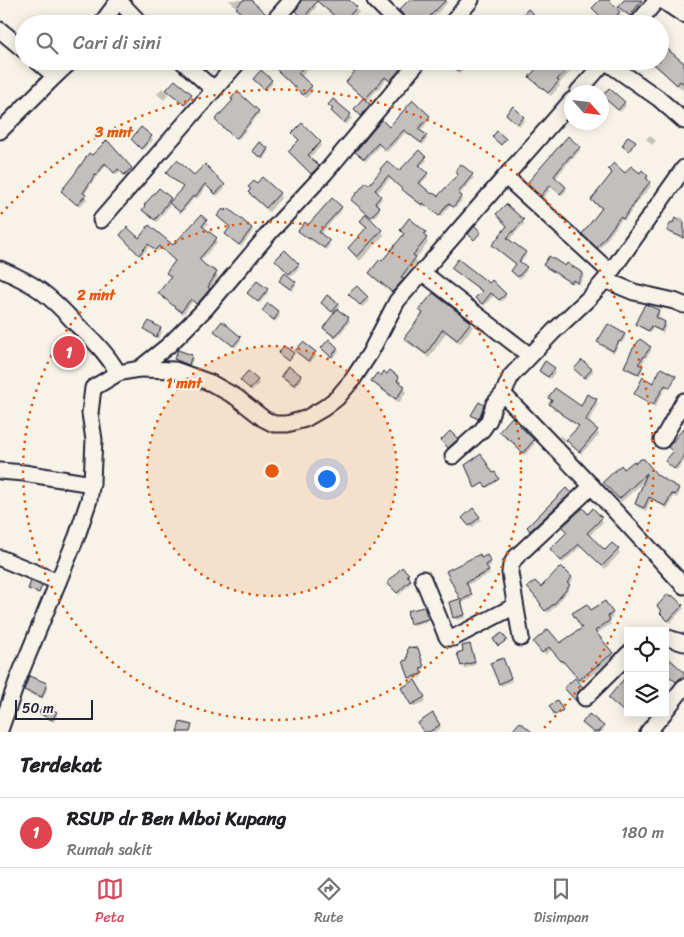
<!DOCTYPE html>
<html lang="id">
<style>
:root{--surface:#fff;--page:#f6f6f6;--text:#202124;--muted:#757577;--line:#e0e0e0;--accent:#d1495b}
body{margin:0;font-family:Sriracha,sans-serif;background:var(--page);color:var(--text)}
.controls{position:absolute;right:15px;bottom:15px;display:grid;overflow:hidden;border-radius:0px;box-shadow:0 2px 12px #0003}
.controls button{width:45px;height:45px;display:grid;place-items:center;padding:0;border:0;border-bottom:1px solid var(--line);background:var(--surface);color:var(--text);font:25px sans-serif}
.compass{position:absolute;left:564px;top:85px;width:45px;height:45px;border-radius:50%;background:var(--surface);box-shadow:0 2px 12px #0003;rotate:117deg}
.scale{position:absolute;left:15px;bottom:12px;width:78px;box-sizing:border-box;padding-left:5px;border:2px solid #22223b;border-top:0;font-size:14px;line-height:18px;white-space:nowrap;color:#22223b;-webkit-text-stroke:4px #f7f3e8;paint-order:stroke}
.you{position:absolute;left:326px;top:478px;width:18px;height:18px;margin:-12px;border:4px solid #fff;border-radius:50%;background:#1a73e8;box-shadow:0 0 0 8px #1a73e833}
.badge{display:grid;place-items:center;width:32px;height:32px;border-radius:50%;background:var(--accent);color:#fff;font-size:16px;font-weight:700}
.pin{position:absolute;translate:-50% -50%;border:2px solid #fff;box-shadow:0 1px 5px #0006}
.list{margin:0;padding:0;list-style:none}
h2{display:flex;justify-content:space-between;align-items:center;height:65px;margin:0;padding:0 20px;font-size:21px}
h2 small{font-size:16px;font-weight:400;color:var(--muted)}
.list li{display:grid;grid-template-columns:32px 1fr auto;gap:15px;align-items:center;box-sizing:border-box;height:70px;padding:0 20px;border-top:1px solid var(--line)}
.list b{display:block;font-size:19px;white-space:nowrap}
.list p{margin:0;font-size:16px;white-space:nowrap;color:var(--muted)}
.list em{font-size:16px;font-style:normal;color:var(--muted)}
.icon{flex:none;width:28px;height:28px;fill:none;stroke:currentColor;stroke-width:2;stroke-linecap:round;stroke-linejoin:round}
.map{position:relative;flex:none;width:684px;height:732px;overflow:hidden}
.search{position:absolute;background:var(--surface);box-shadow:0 2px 12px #0003;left:15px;right:15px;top:15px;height:55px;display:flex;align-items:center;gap:12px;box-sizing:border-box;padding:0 18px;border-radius:28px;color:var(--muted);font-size:19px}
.sheet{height:135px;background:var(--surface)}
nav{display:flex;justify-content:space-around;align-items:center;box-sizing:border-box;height:70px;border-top:1px solid var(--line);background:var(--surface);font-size:14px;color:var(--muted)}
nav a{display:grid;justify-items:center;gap:2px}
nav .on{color:var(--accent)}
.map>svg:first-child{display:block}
.shadow{fill:#0003}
.building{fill:#c2bfbd;stroke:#22223b}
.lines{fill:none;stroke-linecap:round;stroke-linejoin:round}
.minor-casing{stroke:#22223b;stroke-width:19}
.major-casing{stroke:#22223b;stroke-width:24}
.minor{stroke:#f7f3e8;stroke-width:15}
.major{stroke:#f7f3e8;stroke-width:20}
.ring{fill:none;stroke:#e8590c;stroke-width:2.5;stroke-dasharray:2.5 5}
.centre{fill:#e8590c;stroke:#f7f3e8;stroke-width:2.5}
.ring-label{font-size:15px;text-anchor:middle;font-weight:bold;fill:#e8590c;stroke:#f7f3e8;stroke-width:4.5;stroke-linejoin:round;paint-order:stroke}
</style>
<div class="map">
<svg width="684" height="732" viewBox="0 0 684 732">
<rect width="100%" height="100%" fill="#f7f3e8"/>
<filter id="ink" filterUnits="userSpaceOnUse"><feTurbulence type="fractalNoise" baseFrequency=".02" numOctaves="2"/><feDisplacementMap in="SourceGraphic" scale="10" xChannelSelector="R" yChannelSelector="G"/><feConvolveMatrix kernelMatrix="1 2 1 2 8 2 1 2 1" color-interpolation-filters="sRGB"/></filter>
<g filter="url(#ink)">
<g class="shadow">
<polygon points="229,0 249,0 266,17 259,24 254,24 252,22 251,24 231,24 241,12"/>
<polygon points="303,0 311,0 317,6 306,20 298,13"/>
<polygon points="316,0 347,0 356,8 359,12 349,24 343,24 317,2"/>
<polygon points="411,0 447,0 448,2 427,24 409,24 409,22 400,11"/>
<polygon points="602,0 608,0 621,15 611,24 594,24 601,17"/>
<polygon points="626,0 646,0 632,18 621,10 620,7"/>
<polygon points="487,18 494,24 482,24"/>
<polygon points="663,42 669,48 670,51 669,52 680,62 681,60 684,62 684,91 650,62 646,66 641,61 660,61 660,45"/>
<polygon points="203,61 220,61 220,63 214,72 204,64"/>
<polygon points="281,61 312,61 313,62 301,77 311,86 313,91 306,98 278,72 275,67"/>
<polygon points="332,61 346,61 339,70 333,64"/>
<polygon points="366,61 405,61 400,66 403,71 392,83 387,79 366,102 370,106 362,116 355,110 365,99 349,85 348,82"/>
<polygon points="544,61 582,61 584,64 577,72 573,69 559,84 560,86 551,96 533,81 531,77"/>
<polygon points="448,62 464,63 465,66 460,73 449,64"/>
<polygon points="271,81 273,83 266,91 256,82"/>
<polygon points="162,88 168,95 164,100 157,94"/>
<polygon points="168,90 191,95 192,97 186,106"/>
<polygon points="232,99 258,112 259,114 237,141 216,120 234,101"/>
<polygon points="605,99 624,103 626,106 620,112"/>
<polygon points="334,101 350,115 352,118 346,125 332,111 333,110 330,106"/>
<polygon points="507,114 523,117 525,120 519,126"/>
<polygon points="429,117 430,119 420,132 426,136 427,139 423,145 406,132 387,152 380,145 366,161 358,154 389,129"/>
<polygon points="589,122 597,122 594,127"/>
<polygon points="650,135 656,141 652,145 646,139"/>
<polygon points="151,137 153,140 143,150 132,139"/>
<polygon points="320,142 322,145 309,158 319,169 314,176 291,154"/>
<polygon points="260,143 267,149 269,152 263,160 256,154 254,152"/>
<polygon points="579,147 580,150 573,159 572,158 555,179 567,190 562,195 552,187 543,198 531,187"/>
<polygon points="89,155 131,169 132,171 126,177 120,171 117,175 107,164 97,177 96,177 84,195 87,199 79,207 64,193"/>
<polygon points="425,158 427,160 420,167 428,176 420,185 433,195 438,198 459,175 456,172 462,166 474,178 459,195 462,200 454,209 450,205 441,217 425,205 423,207 408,195 390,178 377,193 382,199 376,206 380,210 373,219 354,202 352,200 369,187 383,171 400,173"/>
<polygon points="168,173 194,176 224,186 225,188 217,196 207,186 197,199 195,197 181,214 171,203 157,222 145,213 144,210 170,199 172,202 184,188 169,176"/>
<polygon points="613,174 625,175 640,175 647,176 649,179 647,181 651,186 635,205 635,206 624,221 622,219 599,250 585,236 602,209 594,202 593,200"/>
<polygon points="250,192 279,193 281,198 269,212 253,197"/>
<polygon points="341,208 342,210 320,235 330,244 326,250 312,239 311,241 301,233 308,226"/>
<polygon points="226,213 251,228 253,231 241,247 228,236 226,234 231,228 218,216"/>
<polygon points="366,216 382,231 384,235 360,261 351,252 349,248 367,229 361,221"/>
<polygon points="680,217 684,219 684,239 670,233 669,231 679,221"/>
<polygon points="410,220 425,233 427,237 426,239 428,243 415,259 417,262 403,280 405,284 395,296 373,277 370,273 383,263 405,236 401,230"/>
<polygon points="206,221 208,224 203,228 216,239 217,242 200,262 216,273 218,276 210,290 211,292 198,306 193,301 183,314 162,296 160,294 172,278 168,273 176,262 161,248 157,252 150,246 141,256 121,236 173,247"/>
<polygon points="523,221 524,224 509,240 525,253 526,256 520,263 527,270 520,279 512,271 517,265 495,247 493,245"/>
<polygon points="278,262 298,265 300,267 291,276"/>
<polygon points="545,265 566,267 582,274 584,276 579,285 574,282 573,284 546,268"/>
<polygon points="453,268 490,284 505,294 506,297 501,302 494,295 484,306 477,298 482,292 454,270"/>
<polygon points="295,283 296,285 292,291 282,284"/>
<polygon points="267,290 268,293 260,303 250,296"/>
<polygon points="351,297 367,298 369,301 362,307"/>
<polygon points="323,303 338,305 339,307 337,310 348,319 350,321 336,339 326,331 324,328 335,314 324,306"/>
<polygon points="268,305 278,313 280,316 275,322 265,314 263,311"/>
<polygon points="421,310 470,323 473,327 460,344 446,333 429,358 408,343 406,339 423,314"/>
<polygon points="658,311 660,314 657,319 665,323 666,326 663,333 653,328 650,333 638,326 636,324"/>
<polygon points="146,329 160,329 162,332 158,339 147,332"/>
<polygon points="215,331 240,338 241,340 235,348 217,333"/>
<polygon points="624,335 625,338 622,343 620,342 614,353 600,345 599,342"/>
<polygon points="322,348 337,348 339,351 333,358"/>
<polygon points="650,348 651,351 640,366 643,370 640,376 627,370 626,367"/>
<polygon points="298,353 315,353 316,356 310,363"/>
<polygon points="191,356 193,359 190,367 177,362 176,359"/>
<polygon points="554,369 555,372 550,379 542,374 540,371"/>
<polygon points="576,369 592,369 593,372 586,380"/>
<polygon points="283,376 300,376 302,379 296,387 284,379"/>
<polygon points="381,377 398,378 401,382 400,384 404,387 406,392 399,403 376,386 373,381"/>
<polygon points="673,378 665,389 655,407 637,396 635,394 653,384"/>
<polygon points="242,381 257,381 259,384 252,391"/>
<polygon points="550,398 581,408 582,425 584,426 597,402 598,403 588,423 597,431 599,435 581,454 570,444 568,440 579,427 552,408 550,404 552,402"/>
<polygon points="483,406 485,409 480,421 474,418 473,415"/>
<polygon points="684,430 684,461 677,471 669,464 674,453 669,447"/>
<polygon points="502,434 533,441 535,443 525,455 517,448 515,445"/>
<polygon points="560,435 566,440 564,442 559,437"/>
<polygon points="457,440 458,442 449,450 449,448 444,442"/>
<polygon points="633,463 678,489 680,492 677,498 674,496 667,509 651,499 646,511 639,508 637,504 647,479 621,502 606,485"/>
<polygon points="467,465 493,475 494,474 498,480 487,488 484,483 477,488"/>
<polygon points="570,494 572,498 534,534 528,527"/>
<polygon points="587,515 601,519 603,522 589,536 605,552 618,550 620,553 605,569 581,546 563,563 553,552"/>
<polygon points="479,517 481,520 472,528 465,521"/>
<polygon points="487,556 491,565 487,568 490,574 467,585 472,598 462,603 465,618 456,620 451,602 461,600 448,572"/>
<polygon points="408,574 409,577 408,578 411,583 399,595 390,586"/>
<polygon points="572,577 573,580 568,585 570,588 556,606 548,613 543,608 541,589"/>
<polygon points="604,603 613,617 609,620 611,624 596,634 614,657 582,683 565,662 563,664 552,649 545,655 536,645 560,644 583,628 591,612"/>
<polygon points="682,606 684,608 670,623 663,616 661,613 663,612 658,607"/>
<polygon points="425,611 428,622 413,626 411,623"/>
<polygon points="471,648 475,665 464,669 459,653"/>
<polygon points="418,649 424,669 420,671 422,677 411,680 410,678 408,661"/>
<polygon points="665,654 684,673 684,678 678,684 665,673"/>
<polygon points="504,662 512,681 501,686 500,683"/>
<polygon points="415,681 426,701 414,707 403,688"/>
<polygon points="46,684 48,687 43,699 27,693 25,690"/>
<polygon points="582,688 583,691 577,698 577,701 567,691"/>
<polygon points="41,713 56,713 57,716 54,722 42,716"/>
<polygon points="433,715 441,728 435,732 425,732"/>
<polygon points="583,723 603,727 604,729 602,732 592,732 585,726"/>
</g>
<g class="building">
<polygon points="243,0 251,0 265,13 255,24 250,20 247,24 236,24 231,20 240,11 236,8"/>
<polygon points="301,0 349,0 357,7 343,23 317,1 304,18 295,11 299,6"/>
<polygon points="409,0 446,0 422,24 408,24 406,18 399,10"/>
<polygon points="600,0 609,0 620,12 607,24 592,24 600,16 592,8"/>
<polygon points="624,0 642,0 630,16 618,7"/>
<polygon points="528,9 544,24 514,24"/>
<polygon points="660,43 684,63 684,84 680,81 677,85 651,61 660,61"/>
<polygon points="279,61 308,61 298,73 312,86 303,95 274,67"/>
<polygon points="364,61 396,61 402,67 390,81 385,77 365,99 346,82"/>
<polygon points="446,61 466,61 458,71"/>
<polygon points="543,61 574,61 557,80 559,81 548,93 529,77"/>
<polygon points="261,70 272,80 264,89 253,79"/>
<polygon points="175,80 192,94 184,104 166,90"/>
<polygon points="609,88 625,102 618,110 602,96"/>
<polygon points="237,91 259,111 236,139 215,120 233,100 231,99"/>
<polygon points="363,98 370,104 361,116 354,109"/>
<polygon points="333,99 351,114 344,123 331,111 333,109 328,105"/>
<polygon points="413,100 430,116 418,129 427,135 421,143 404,130 385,150 378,143 364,159 355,152 382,120 389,127"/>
<polygon points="513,106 524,117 517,124 506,114"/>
<polygon points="302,123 321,142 308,155 319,166 311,174 288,151 299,140 292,133"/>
<polygon points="141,127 152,136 141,149 131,139"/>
<polygon points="497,131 506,139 501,145 492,137"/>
<polygon points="568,136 580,147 571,157 570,156 554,176 566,187 560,194 550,185 541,196 528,185 530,183 528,182"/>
<polygon points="628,136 636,141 629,151 622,146"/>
<polygon points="107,140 132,168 124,175 118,169 114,173 105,163 96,176 95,175 83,193 86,195 77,205 61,191 73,176 89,153 92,155"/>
<polygon points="259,142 268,148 262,158 252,151"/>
<polygon points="419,150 426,157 419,165 428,173 419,183 432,194 433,193 438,196 458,174 455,171 461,164 473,174 458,193 462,196 453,207 448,203 439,216 423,203 422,205 405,192 388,176 375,190 381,196 375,203 380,207 371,217 351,200 366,182 369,185 381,170 380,169 387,161 399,171"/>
<polygon points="177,160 194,175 205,164 225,185 215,194 205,184 195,197 193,196 180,212 169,203 183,187 166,173"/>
<polygon points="614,163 625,173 631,166 640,173 642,170 648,176 646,178 650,182 634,202 635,203 623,219 620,217 597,248 582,234 602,208 591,200 612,173 608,169"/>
<polygon points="262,177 280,193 266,208 248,192 251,189 248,187 254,181 257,183"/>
<polygon points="159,188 171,198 155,220 142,210 145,206 144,205"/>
<polygon points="332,198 342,207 319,232 330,241 324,248 310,238 309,239 298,231 305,222 308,225"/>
<polygon points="506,204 524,220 507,238 526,252 519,261 527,267 518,277 511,271 516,264 492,245 507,226 496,214"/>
<polygon points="228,208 252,228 239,245 225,234 230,227 217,216 223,209 225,211"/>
<polygon points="366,214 382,230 357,257 348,248 367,227 360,221"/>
<polygon points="201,215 207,220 202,226 217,238 199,259 205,265 217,272 208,287 210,289 199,302 196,304 191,299 181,312 158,293 171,277 166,273 175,261 159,246 155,250 148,244 139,255 120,235 127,227 139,238 149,225 173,245"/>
<polygon points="409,218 426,232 423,235 427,238 413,255 416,257 401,277 404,279 392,292 369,273 380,259 382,261 404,234 400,230"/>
<polygon points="675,218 684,222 684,238 667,231 671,222 673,223"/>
<polygon points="475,226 481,232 474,240 468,234"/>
<polygon points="285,250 299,264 289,274 275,260"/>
<polygon points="549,256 565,266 567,263 583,273 577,283 573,280 571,283 543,265"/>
<polygon points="458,259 489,283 492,280 506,294 499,300 491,293 482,304 475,298 482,291 451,268"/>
<polygon points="285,273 296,282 290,289 279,281"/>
<polygon points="257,281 268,289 258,302 247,293"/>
<polygon points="357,286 368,297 360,305 348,294"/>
<polygon points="433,293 471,322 457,340 443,329 426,354 404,338 423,313 419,310"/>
<polygon points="327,295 339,304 332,312 321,303"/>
<polygon points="268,303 279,312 274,320 262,311"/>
<polygon points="645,304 659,310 656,317 665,322 661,331 651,326 649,331 635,324"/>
<polygon points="337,309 349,318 335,337 323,328"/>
<polygon points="149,321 161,328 156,337 144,329"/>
<polygon points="222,321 241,337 233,346 214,331"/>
<polygon points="608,324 625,334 620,342 619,341 613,351 597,342"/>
<polygon points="329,339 338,348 331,357 321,348"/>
<polygon points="640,339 651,347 638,364 643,366 638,374 624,367 632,350"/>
<polygon points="303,342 316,352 308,361 295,351"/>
<polygon points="284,346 294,353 288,361 278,353"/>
<polygon points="178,350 192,355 189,365 174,359"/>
<polygon points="582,360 592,369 584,378 574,369"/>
<polygon points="545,361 555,368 548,377 539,371"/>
<polygon points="288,366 301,375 294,385 281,376"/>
<polygon points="661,368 676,376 670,388 665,385 653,405 634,394 643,377 653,383"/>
<polygon points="390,370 399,377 397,381 405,386 396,399 371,381 377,373 381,376 384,371 387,374"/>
<polygon points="248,371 258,380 250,389 240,380"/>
<polygon points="555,388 581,406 587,394 597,399 586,420 598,430 579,452 566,440 579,426 561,414 561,413 549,404 552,400 548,398"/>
<polygon points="479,402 484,405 480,416 478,419 471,415"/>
<polygon points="512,417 519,423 518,424 534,440 523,453 514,445 515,444 499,432"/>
<polygon points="684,428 684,457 674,469 665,461 673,452 668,447"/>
<polygon points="450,431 458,439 447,449 448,448 441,440"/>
<polygon points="481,454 493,473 495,472 499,479 486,487 483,483 475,488 465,465"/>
<polygon points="641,459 644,459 657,475 679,488 675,495 672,494 665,506 649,497 644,508 635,504 647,473 619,499 603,482 621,465 624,469 634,461 635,463"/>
<polygon points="566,488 571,493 530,531 527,527"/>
<polygon points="473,508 480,517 469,526 462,518"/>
<polygon points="583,508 588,514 593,508 602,518 587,533 605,550 612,543 619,549 602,566 579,544 561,561 550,549 567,532 562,527"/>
<polygon points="480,554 481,558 487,555 491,562 486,565 489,571 466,582 472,595 461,600 465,615 453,618 449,602 460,599 446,571"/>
<polygon points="561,566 572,577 567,583 570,585 555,603 545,611 540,605 541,604 527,587 535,581 541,587"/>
<polygon points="402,567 409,574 407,575 411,580 397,593 387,583"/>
<polygon points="31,581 42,586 39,593 28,589"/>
<polygon points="668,594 671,597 672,595 683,605 668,621 660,613 662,611 657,606"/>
<polygon points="605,601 613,613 608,616 610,620 595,631 613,653 579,680 562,660 561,661 549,647 542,653 533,642 548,629 560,643 582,628 572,613 587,604 591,610"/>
<polygon points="424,607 428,619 410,624 407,611"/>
<polygon points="502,633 507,640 498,646 493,639"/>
<polygon points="470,644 475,662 461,666 457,653 463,651 462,646"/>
<polygon points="408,647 418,648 424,667 420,668 422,674 409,678 403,661 407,660"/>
<polygon points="665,655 684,672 684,675 676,682 665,673"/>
<polygon points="503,658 511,678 499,684 490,663"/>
<polygon points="628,674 628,708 624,712 608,698"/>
<polygon points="29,676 47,683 42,697 24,690"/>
<polygon points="575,678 583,687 576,695 576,701 564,688"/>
<polygon points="415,680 425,697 411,705 401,688"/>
<polygon points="557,700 563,710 555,715 549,706"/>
<polygon points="44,705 57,712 52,720 39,713"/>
<polygon points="433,713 440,725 429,732 423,732 418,723"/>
<polygon points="589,714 604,726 599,732 593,732 582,723"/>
<polygon points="180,722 192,725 190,732 177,732"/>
<polygon points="520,722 532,732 511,732"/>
</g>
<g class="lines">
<g class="minor-casing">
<g id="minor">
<polyline points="375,0 399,24"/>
<polyline points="119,1 141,24"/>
<polyline points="101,24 119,0"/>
<polyline points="271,24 292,0"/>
<polyline points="451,24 471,0"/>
<polyline points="637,24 657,0"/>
<polyline points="0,30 24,50"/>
<polyline points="37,61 55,76"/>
<polyline points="182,61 205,82 215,88"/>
<polyline points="605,61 658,98 684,121"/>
<polyline points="578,92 605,61"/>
<polyline points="0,131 55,76 71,61"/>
<polyline points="506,177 610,272"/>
<polyline points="101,220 239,61"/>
<path d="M0 269C14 275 29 282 41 291 53 300 65 312 75 323 92 339 107 353 118 373"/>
<polyline points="423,273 529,355"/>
<polyline points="605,280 634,292 674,301 684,305"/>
<polyline points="139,369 175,370 211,383 236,397 264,419 274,424 287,424 305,419 324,408 337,398 353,379 370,353 397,301 572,100"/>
<path d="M503 394C565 457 625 521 684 586"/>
<polyline points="662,440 684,401"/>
<polyline points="453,456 482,430 489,420 494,404 503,394 511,376 554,331 590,297 605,280 684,168"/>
<polyline points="0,471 24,473 92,484"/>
<polyline points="0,558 58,582"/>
<polyline points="423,579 446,635 448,638 453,638 515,606"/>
<polyline points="665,637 684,643"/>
<polyline points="521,638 510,573 511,565 515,558 592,486"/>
<polyline points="585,698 618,665 628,654"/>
<polyline points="665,711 684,687"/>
<polyline points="0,730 18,679 77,536 89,500 92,481 94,440 90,413 93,388 118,373 139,369 169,345 206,308 271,231 325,173 419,61"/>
<polyline points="648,732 664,713"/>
</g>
</g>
<g class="major-casing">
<polyline id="major" points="666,0 684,12"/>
</g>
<use href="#minor" class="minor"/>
<use href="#major" class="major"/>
</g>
</g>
<circle cx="272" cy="471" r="125" fill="#e8590c" fill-opacity=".12"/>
<g class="ring">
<circle cx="272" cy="471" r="125"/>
<circle cx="272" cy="471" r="249"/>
<path d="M1 214A374 374 0 1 1 541 731"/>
</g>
<circle cx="272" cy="471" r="8" class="centre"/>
<g class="ring-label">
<text x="114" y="137">3 mnt</text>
<text x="96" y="300">2 mnt</text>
<text x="184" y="388">1 mnt</text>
</g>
</svg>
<div class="controls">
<button><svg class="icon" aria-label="locate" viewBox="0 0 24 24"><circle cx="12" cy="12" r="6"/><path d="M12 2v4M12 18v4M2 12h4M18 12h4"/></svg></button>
<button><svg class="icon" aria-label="layers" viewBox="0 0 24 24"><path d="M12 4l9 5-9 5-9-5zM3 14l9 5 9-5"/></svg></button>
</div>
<svg class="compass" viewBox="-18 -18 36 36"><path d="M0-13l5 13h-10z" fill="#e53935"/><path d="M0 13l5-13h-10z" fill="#757577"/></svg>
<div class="scale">50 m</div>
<div class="you"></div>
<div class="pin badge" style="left:69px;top:352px;background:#e0444e">1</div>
<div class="search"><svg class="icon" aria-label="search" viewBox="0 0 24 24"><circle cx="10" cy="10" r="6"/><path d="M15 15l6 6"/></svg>Cari di sini</div>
</div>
<section class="sheet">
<h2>Terdekat<small></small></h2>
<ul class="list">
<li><span class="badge" style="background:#e0444e">1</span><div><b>RSUP dr Ben Mboi Kupang</b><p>Rumah sakit</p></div><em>180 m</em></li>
</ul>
</section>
<nav>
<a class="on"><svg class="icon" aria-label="map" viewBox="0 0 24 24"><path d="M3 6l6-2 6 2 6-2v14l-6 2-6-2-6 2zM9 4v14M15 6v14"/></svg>Peta</a>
<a><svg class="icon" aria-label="directions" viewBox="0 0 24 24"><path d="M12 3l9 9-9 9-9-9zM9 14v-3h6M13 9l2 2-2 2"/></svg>Rute</a>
<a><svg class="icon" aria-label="saved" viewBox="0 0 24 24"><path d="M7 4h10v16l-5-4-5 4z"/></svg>Disimpan</a>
</nav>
